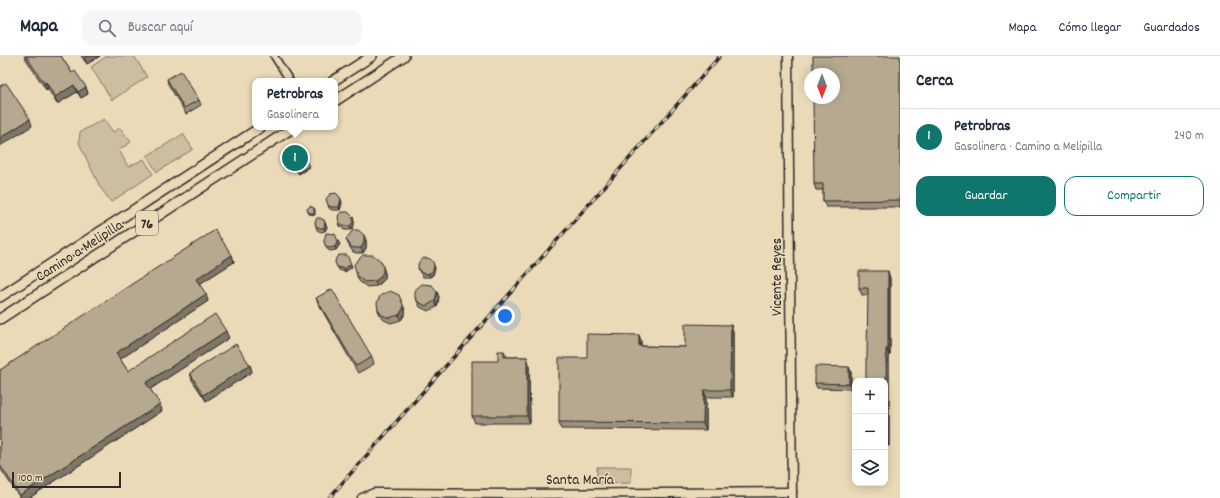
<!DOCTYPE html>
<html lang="es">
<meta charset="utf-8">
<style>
:root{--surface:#fff;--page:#f6f6f7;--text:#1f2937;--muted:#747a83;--line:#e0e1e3;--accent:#0f766e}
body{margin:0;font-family:Dekko,sans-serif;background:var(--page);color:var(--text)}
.controls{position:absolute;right:12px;bottom:12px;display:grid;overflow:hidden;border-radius:8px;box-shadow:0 2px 10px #0003}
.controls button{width:36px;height:36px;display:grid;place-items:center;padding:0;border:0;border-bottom:1px solid var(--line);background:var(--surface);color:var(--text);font:20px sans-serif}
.compass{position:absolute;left:804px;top:12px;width:36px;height:36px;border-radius:50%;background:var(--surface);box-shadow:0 2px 10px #0003;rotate:180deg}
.scale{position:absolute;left:12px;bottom:10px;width:109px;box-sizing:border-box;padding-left:4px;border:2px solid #2b2b2b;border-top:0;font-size:11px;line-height:14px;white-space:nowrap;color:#2b2b2b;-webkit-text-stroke:3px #ebdab7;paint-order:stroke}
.you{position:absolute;left:505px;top:260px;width:14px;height:14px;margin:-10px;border:3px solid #fff;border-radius:50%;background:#1a73e8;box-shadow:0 0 0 6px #1a73e833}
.badge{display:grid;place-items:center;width:26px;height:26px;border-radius:50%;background:var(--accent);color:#fff;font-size:13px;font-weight:700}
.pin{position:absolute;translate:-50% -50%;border:2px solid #fff;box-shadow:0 1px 4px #0006}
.popup{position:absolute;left:252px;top:22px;width:86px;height:52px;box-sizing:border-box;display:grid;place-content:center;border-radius:8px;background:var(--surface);filter:drop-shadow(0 1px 3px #0005);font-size:13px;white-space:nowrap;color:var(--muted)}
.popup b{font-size:15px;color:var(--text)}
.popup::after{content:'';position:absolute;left:50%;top:100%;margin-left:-8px;border:8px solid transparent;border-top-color:var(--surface)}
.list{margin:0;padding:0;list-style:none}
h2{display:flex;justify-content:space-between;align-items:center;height:52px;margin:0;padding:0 16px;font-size:17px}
h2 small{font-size:13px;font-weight:400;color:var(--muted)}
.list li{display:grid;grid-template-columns:26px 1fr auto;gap:12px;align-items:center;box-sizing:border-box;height:56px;padding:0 16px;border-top:1px solid var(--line)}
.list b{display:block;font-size:15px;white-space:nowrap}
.list p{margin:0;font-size:13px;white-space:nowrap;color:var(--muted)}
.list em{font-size:13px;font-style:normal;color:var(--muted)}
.actions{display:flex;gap:8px;padding:12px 16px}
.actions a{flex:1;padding:9px 0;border:1px solid var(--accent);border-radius:12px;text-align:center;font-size:14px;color:var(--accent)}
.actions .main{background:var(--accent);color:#fff}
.icon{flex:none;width:22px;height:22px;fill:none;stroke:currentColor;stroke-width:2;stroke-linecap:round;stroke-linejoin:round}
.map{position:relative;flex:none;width:900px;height:442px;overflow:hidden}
header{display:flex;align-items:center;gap:24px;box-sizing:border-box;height:56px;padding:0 20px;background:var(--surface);border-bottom:1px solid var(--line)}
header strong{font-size:19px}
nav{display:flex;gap:22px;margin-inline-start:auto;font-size:14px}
.search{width:280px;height:36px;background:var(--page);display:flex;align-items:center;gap:10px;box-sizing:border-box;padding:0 14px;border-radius:12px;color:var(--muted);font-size:15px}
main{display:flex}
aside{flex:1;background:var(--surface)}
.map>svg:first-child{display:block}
.green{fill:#ccbea0;stroke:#7c7466}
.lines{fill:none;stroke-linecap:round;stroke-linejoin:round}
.street-casing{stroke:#2b2b2b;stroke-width:9}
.secondary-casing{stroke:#2b2b2b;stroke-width:11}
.primary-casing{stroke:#2b2b2b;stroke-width:12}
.street{stroke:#ebdab7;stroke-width:6}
.secondary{stroke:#ebdab7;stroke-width:8}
.primary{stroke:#ebdab7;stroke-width:9}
.rail-casing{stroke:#2b2b2b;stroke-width:3.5}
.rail{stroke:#ebdab7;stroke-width:2;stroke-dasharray:6;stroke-linecap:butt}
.wall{fill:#9d917c;stroke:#2b2b2b}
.shaded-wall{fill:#7f7665;stroke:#2b2b2b}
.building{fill:#b6a990;stroke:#2b2b2b}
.labels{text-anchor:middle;stroke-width:3;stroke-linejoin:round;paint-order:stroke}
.shield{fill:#ebdab7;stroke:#656055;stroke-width:1}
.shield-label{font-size:14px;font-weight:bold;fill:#2b2b2b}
.street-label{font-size:15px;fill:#2b2b2b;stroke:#ebdab7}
</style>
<header>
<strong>Mapa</strong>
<div class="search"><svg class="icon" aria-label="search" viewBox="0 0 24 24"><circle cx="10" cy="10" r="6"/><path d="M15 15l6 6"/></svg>Buscar aquí</div>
<nav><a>Mapa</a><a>Cómo llegar</a><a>Guardados</a></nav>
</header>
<main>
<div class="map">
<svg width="900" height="442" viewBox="0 0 900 442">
<rect width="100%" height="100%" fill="#ebdab7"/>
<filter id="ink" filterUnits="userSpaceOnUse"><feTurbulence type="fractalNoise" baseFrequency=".025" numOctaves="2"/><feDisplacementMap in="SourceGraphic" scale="8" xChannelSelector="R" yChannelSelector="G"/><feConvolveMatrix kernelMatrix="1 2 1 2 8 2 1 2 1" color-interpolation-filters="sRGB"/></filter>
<g filter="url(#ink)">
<g class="green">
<polygon points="107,0 134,0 147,21 112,44 91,11"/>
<polygon points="104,63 113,76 120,72 131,86 119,94 128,111 144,103 153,118 111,146 100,131 79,87 80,76"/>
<polygon points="183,78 193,93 157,116 147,100"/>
<polygon points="597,411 631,411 631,427 597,428"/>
</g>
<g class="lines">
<g class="street-casing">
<polyline id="street" points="274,0 290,25"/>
</g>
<g class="secondary-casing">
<g id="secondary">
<polyline points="788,0 792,442"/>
<polyline points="362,442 374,437 381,437 519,438 792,436"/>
</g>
</g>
<g class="primary-casing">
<g id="primary">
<polyline points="333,25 372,0"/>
<polyline points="335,45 404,0"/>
<polyline points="0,241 261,71"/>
<polyline points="0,263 294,71"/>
</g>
</g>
<use href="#street" class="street"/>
<use href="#secondary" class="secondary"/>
<use href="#primary" class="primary"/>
<g class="rail-casing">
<polyline id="rail" points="329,442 720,0"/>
</g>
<use href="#rail" class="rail"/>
</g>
<g class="wall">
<polygon points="24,0 61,0 72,17 86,31 88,38 81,42 77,36 57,48 48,33 46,34"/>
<polygon points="81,0 100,0 87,8"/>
<polygon points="900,0 900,151 826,151 823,145 823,134 816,134 814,128"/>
<polygon points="167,23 199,44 201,49 186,58 168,28"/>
<polygon points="342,147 340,154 332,154 329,152 328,149"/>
<polygon points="314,152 315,153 315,159 309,158 307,153"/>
<polygon points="353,161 354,165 354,169 351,174 344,174 340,170 339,167"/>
<polygon points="324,164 327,171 325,175 321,176 317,174 315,166"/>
<polygon points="346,183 366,184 366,192 363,197 357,197 353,196 348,188"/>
<polygon points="324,185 340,188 336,194 330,195 327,193"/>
<polygon points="232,199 234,206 199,228 208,245 120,303 128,315 229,282 150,333 160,348 162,355 29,442 20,442 0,412 0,314"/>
<polygon points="381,205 385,217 385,222 382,226 377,230 367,231 359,225 357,220"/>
<polygon points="335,206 352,211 345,216 339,214"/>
<polygon points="418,212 435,212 433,219 430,221 423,221 419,215"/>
<polygon points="890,222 890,299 889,299 889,390 885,390 885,325 868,239 862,239 859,232"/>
<polygon points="437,236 439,241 437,251 428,255 420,251 415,241"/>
<polygon points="316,242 372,301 374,308 358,317 319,249"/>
<polygon points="378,254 405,254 405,258 401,264 391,267 384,264 380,259"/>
<polygon points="733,275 733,341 706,341 706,374 561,373 559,366 587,302 639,279 641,285 641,290 685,291"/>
<polygon points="504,295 507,301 527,301 529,308 530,367 475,367 472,360 498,305"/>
<polygon points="250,309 252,316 206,345 192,324 190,317"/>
<polygon points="849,311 851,316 851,333 817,332 815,327"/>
</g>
<g class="shaded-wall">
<polygon points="87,0 100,0 87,8 84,2"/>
<polygon points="46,26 48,33 46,34 44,27"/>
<polygon points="74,29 77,36 57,48 55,41"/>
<polygon points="86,31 88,38 81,42 78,36"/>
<polygon points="30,63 32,70 0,90 0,82"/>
<polygon points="309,110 310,111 299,118 298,117"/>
<polygon points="341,143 342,147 340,154 339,151"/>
<polygon points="353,161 354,165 354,169 351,174 350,170"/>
<polygon points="325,167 327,171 325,175 324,172"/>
<polygon points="364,179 366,184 366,192 363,197 361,192"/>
<polygon points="338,185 340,188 336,194 335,191"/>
<polygon points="232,199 234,206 198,229 196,223"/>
<polygon points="351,208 352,211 345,216 344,213"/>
<polygon points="434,209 435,212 433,219 430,221 428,218"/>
<polygon points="383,211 385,217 385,222 382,226 377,230 375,225"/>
<polygon points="888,215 890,222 890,299 888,293"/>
<polygon points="437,236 439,241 437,251 435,245"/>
<polygon points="206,238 208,245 119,304 116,297"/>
<polygon points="403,249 405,254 405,258 401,264 399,259"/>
<polygon points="731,269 733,275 733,341 730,334"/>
<polygon points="226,275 229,282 149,334 146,327"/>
<polygon points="639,279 641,285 641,297 639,290"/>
<polygon points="886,293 889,299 889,390 887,383"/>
<polygon points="527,301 529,308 530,367 527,360"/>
<polygon points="250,309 252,316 206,345 203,339"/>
<polygon points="849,311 851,316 851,333 849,328"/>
<polygon points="704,334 706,341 706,374 703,367"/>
<polygon points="160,348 162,355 29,442 21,442 20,439"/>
</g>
<g class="building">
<polygon points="26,0 61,0 72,17 75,15 86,31 78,36 74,29 55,41 46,26 44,27"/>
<polygon points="813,0 900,0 900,144 823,145 823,128 814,128 813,42 834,42 834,18 813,18"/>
<polygon points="181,15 199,44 184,52 167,23"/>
<polygon points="6,27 30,63 0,82 0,30"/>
<polygon points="295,89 309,110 298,117 284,96"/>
<polygon points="336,137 339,140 341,143 339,151 331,151 328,149 326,143 330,138"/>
<polygon points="310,150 314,152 314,158 308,156 307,153"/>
<polygon points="341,156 348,156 353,161 353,166 350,170 343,170 339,167 338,160"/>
<polygon points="317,162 320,162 324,164 325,167 324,172 320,172 316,170 315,166"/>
<polygon points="215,174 232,199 196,223 206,238 116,297 128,315 215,258 226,275 146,327 160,348 20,439 0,409 0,314"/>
<polygon points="353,174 358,174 364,179 364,187 361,192 355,192 351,191 346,183"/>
<polygon points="326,177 335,178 338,185 335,191 329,192 325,189 324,185"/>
<polygon points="339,199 347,199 351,208 344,213 337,211 335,206 336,202"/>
<polygon points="363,199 373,199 381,205 383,211 383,216 380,221 375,225 365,226 357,220 354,208"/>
<circle cx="426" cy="210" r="8"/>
<polygon points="859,215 888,215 888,293 886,293 887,383 885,383 885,325 866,325 866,302 867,302 868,232 859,232"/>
<polygon points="422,228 432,229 437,236 435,245 426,250 418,246 415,241 415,234"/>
<polygon points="332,233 372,301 356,310 316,242"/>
<polygon points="390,235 399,239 403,249 403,253 399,259 389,262 382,259 378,254 377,247 380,240 383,238"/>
<polygon points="685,268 731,269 730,334 704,334 703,367 559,366 559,302 587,302 587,278 639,279 639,290 685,291"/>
<polygon points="236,288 250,309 203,339 190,317"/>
<polygon points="498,295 504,295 504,301 527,301 527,360 472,360 472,305 498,305"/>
<polygon points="815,310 849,311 849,328 815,327"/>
</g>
</g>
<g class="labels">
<rect class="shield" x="136" y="155" width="22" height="24" rx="3"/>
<g class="shield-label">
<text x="147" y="172">76</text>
</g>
<g class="street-label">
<text transform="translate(79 194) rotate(-33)" y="5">Camino a Melipilla</text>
<text transform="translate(776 221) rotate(-90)" y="5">Vicente Reyes</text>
<text x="580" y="428">Santa María</text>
</g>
</g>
</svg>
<div class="controls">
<button>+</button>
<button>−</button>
<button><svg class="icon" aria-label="layers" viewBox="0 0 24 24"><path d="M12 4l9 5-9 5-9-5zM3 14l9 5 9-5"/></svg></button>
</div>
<svg class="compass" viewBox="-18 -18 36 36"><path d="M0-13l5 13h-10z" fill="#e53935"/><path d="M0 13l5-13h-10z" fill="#747a83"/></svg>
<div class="scale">100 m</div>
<div class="you"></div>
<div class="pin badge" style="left:295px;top:102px">1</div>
<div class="popup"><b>Petrobras</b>Gasolinera</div>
</div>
<aside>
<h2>Cerca<small></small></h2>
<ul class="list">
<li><span class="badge">1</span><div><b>Petrobras</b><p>Gasolinera · Camino a Melipilla</p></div><em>240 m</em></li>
</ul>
<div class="actions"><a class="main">Guardar</a><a>Compartir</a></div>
</aside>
</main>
